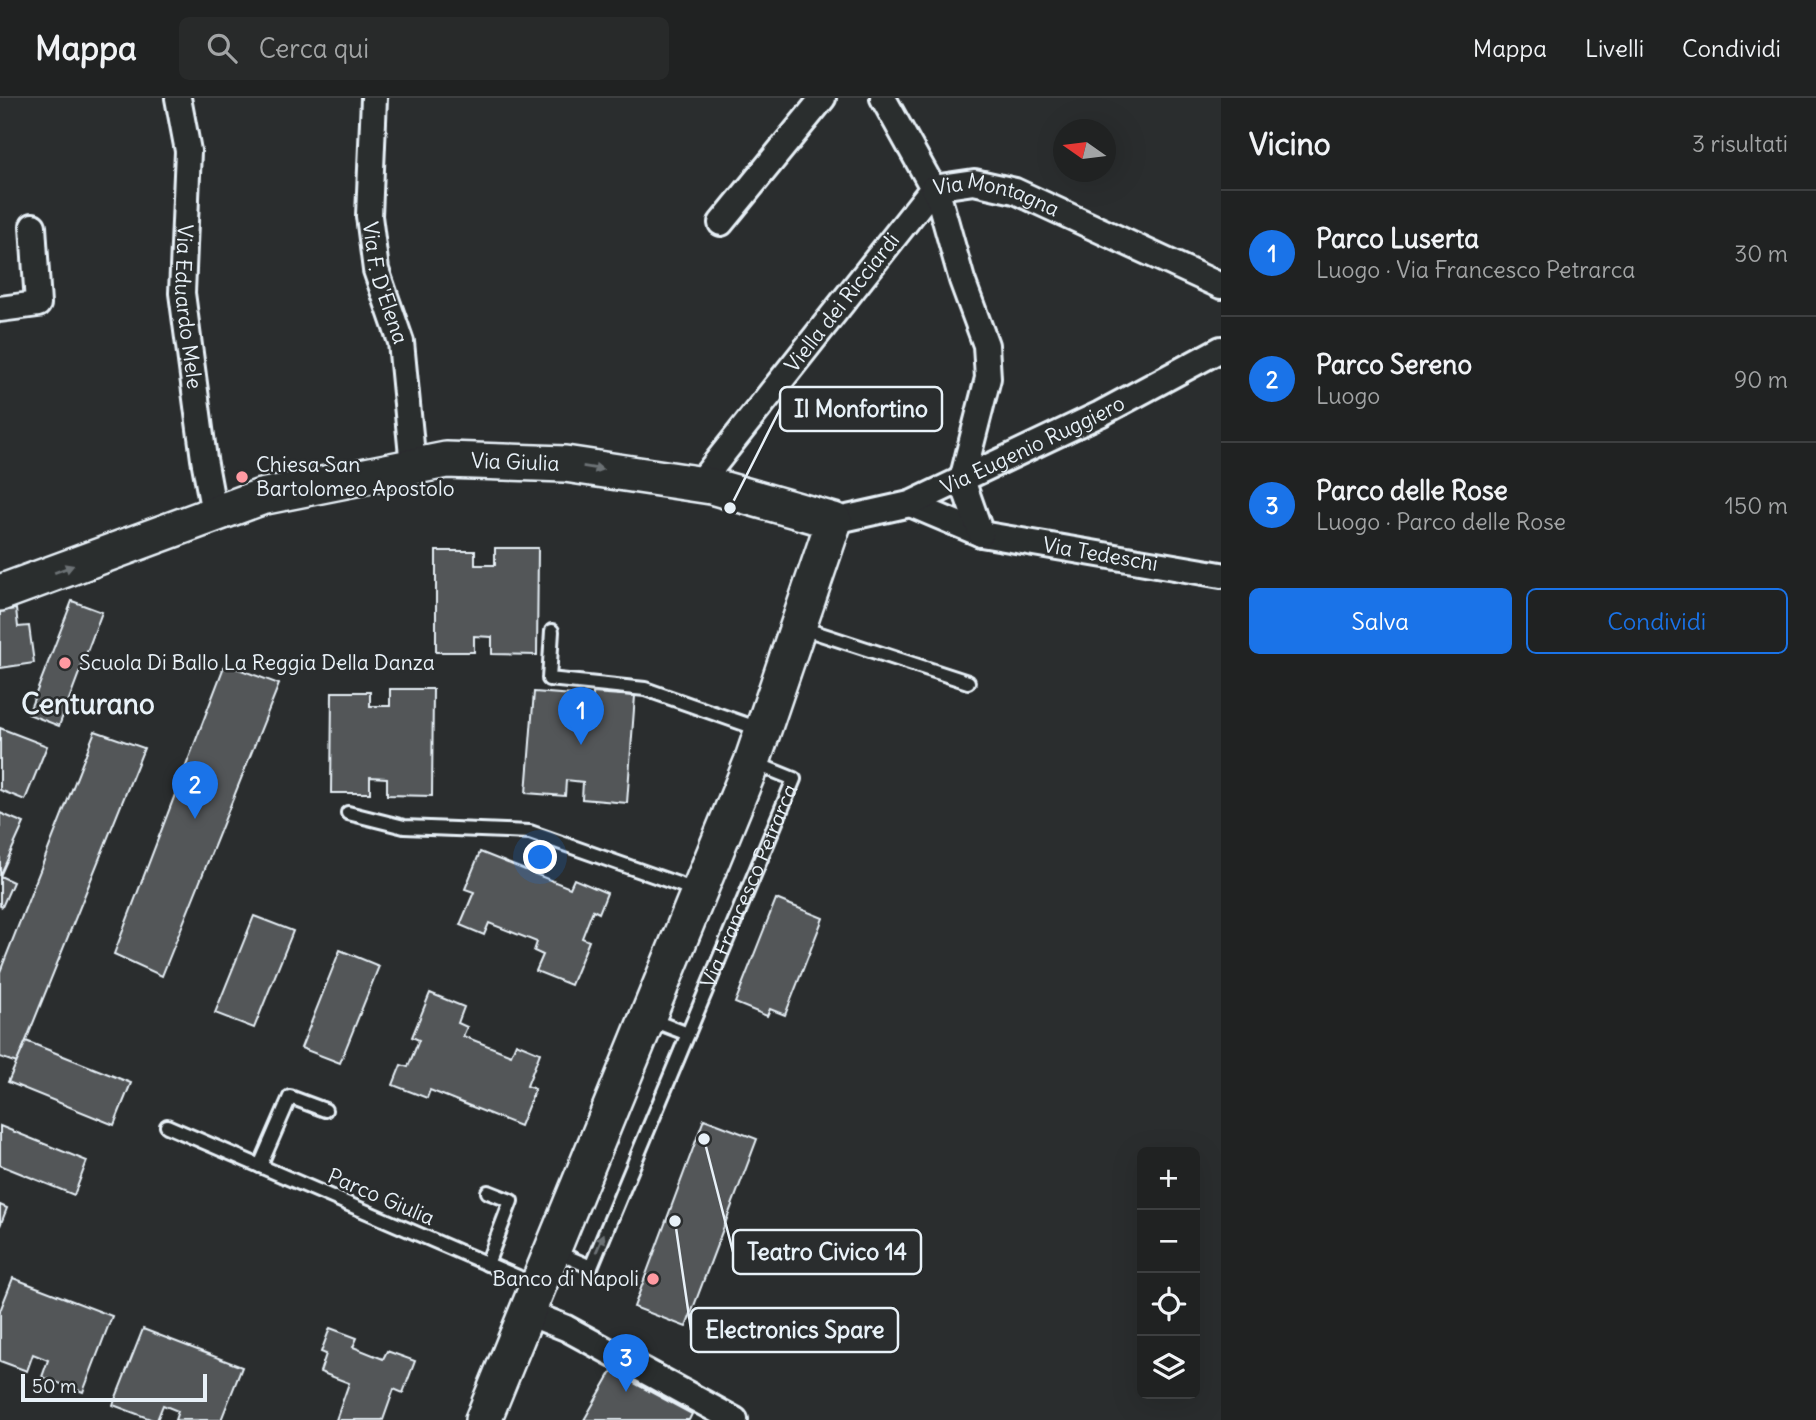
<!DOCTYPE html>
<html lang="it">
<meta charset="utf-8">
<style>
:root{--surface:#202222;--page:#282a2a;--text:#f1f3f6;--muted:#a2a4a5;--line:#3d3f40;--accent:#1a73e8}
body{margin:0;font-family:Delius,sans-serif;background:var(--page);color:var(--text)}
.controls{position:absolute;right:21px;bottom:21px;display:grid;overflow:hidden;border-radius:10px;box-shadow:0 7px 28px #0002}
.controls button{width:63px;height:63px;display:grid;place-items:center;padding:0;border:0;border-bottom:2px solid var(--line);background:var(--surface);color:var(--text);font:35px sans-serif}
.compass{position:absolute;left:1053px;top:21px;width:63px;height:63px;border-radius:50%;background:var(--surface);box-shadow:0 7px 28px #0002;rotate:284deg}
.scale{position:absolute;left:21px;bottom:18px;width:186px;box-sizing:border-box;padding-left:7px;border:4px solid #e8f1f8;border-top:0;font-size:19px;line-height:24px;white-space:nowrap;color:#e8f1f8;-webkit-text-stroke:5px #2a2d2e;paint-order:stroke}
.you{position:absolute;left:541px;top:760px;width:24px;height:24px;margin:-18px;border:5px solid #fff;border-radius:50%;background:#1a73e8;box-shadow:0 0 0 10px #1a73e833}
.badge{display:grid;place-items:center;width:46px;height:46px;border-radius:50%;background:var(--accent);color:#fff;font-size:23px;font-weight:700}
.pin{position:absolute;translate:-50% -58px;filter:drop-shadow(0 2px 4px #0008)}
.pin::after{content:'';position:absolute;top:37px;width:24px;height:21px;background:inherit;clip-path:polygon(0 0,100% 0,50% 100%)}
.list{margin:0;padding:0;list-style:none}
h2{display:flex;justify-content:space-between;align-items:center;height:91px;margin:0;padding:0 28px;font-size:30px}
h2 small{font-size:23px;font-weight:400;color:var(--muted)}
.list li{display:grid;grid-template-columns:46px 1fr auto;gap:21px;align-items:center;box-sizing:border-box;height:126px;padding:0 28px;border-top:2px solid var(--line)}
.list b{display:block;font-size:26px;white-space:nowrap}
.list p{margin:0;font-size:23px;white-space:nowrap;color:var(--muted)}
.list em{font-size:23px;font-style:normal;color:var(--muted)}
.actions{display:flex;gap:14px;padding:21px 28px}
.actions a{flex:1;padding:16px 0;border:2px solid var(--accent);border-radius:10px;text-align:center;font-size:24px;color:var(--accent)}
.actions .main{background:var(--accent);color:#fff}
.icon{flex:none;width:38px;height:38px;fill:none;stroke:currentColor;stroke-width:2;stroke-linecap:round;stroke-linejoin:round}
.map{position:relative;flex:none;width:1221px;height:1322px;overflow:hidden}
header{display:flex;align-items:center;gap:42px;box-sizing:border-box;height:98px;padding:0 35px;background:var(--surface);border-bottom:2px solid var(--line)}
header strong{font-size:33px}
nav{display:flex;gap:38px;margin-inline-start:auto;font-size:24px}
.search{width:490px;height:63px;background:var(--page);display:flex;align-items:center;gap:18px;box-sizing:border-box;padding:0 24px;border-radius:10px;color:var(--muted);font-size:26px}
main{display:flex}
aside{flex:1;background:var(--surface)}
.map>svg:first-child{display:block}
.building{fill:#535759;stroke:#e8f1f8;stroke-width:2}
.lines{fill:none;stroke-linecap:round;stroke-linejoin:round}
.lane-casing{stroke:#e8f1f8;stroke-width:18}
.street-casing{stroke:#e8f1f8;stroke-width:30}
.secondary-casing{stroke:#e8f1f8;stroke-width:40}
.lane{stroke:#2a2d2e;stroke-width:12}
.street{stroke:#2a2d2e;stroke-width:24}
.secondary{stroke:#2a2d2e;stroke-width:35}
.oneway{fill:#6c7275}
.poi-dot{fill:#ff9aa2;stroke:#2a2d2e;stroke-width:2.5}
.labels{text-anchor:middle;stroke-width:5;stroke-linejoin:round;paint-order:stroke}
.street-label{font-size:21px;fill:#e8f1f8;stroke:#2a2d2e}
.poi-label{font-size:21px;fill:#e8f1f8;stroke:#2a2d2e;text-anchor:start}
.district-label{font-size:28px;font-weight:bold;fill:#e8f1f8;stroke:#2a2d2e}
.leader{fill:none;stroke:#e8f1f8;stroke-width:2.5}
.callout-dot{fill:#e8f1f8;stroke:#2a2d2e;stroke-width:2.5}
.callout{fill:#2a2d2e;stroke:#e8f1f8;stroke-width:2.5}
.callout-label{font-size:23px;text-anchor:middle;font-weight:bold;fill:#e8f1f8}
</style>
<header>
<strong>Mappa</strong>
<div class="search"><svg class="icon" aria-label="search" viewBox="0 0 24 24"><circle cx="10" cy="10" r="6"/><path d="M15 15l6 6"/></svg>Cerca qui</div>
<nav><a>Mappa</a><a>Livelli</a><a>Condividi</a></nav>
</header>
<main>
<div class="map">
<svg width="1221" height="1322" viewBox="0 0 1221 1322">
<rect width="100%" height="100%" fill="#2a2d2e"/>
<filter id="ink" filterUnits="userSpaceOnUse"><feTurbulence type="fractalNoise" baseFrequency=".0143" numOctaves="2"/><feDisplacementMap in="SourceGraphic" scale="14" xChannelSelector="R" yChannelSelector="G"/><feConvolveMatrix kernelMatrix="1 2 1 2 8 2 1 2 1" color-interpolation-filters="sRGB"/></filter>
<g filter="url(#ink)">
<g class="building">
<polygon points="495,450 538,450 537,557 492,556 492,539 474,538 474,554 436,554 436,453 475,453 475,467 495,467"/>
<polygon points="72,503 102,514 59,628 28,616"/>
<polygon points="16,511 18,529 29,528 34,565 0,570 0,513"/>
<polygon points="225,566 279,586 162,878 114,856"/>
<polygon points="390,591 433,591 432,698 387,697 387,680 370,679 370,695 331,695 332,594 370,594 370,608 390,608"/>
<polygon points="534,594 573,597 571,611 592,612 593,595 635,598 627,705 582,701 583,684 566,682 565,698 526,695"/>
<polygon points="0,630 47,648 25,702 0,692"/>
<polygon points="95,633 144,650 17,965 0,959 0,874"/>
<polygon points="0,715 24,725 0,778 13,784 2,809 0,808"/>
<polygon points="480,754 570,790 574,781 607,795 599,815 593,812 582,840 589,843 571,887 536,873 543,857 534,853 537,844 489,825 484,837 460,827 474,794 465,791"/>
<polygon points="776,801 823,820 785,917 770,911 767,918 735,905"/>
<polygon points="254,818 293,833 254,930 215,915"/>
<polygon points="340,852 379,868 340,965 301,950"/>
<polygon points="430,895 464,909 458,925 467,929 463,938 511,957 516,945 540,955 527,988 535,991 520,1028 430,992 427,1000 393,987 401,967 408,969 419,942 412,939"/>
<polygon points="26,943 131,985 114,1027 8,984"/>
<polygon points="704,1021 757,1041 686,1229 634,1209"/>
<polygon points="0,1028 87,1063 74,1097 0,1067"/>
<polygon points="0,1107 7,1110 0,1128"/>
<polygon points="13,1180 112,1218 83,1294 42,1279 48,1262 33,1256 27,1273 0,1263 0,1213"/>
<polygon points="330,1230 357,1240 353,1249 383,1261 387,1253 415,1263 403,1295 394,1291 383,1322 336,1322 349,1285 320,1274 326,1256 321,1254"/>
<polygon points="143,1231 242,1269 221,1322 175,1322 178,1313 163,1307 157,1322 153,1322 113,1307"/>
<polygon points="612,1273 692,1316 689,1322 584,1322"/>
</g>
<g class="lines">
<g class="lane-casing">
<g id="lane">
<polyline points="799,529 968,584"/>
<polyline points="552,533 549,581 645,591 759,631"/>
<polyline points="348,715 404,729 530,734 695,792"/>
<polyline points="649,921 688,936"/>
<polyline points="167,1028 518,1179"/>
<polyline points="260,1068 290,999 325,1012"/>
<path id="s1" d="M554 1153 591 1169 794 681 752 664"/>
<polyline points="487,1166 511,1103 488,1094"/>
</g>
</g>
<g class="street-casing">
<g id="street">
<path id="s2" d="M178 0 188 53 182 195 204 361 214 415"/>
<path id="s3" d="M374 0 369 118 376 172 401 244 413 368"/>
<polyline points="721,125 823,0"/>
<polyline points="0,211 38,206 33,128"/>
<path id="s4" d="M699 386 933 90 883 0"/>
<path id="s5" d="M910 406 981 436 1221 477"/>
<path id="s6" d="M834 423 910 406 1100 316 1221 251"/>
<path id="s7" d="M981 436 962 382 988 280 986 247 962 182 940 104 933 90 974 84 1015 93 1221 188"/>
<polyline points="526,1214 566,1230 735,1322"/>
</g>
</g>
<g class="secondary-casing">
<g id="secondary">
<path id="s8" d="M0 495 261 399 446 362 565 366 711 388 834 423 752 664 483 1322"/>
</g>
</g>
<use href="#lane" class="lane"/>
<use href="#street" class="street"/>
<use href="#secondary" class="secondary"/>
</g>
<defs><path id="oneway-solid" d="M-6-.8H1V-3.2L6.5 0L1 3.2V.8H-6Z" transform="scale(1.75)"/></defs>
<g class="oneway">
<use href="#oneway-solid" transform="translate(593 370) rotate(9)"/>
<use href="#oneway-solid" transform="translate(64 471) rotate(-21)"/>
<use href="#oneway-solid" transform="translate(600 1145) rotate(-67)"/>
</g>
</g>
<g class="poi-dot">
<circle cx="242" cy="379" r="7"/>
<circle cx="65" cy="565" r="7"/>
<circle cx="653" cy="1181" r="7"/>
</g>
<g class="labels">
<g class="street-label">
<text dy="7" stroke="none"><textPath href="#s7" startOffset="427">Via Montagna</textPath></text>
<text dy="7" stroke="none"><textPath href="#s3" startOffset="187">Via F. D'Elena</textPath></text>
<text dy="7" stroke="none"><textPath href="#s4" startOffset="231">Viella dei Ricciardi</textPath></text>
<text dy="7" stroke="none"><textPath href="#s2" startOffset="210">Via Eduardo Mele</textPath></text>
<text dy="7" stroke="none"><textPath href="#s6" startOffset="214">Via Eugenio Ruggiero</textPath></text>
<text dy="7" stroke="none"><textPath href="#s8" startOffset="536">Via Giulia</textPath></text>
<text dy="7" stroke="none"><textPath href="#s5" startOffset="198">Via Tedeschi</textPath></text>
<text dy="7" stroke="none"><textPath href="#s1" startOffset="453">Via Francesco Petrarca</textPath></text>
<text transform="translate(381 1099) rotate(23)" y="7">Parco Giulia</text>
</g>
<g class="poi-label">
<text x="256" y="374">Chiesa San<tspan x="256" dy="24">Bartolomeo Apostolo</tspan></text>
<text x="79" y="572">Scuola Di Ballo La Reggia Della Danza</text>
<text x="639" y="1188" text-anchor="end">Banco di Napoli</text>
</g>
<g class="district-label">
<text x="88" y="616">Centurano</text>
</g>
</g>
<path class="leader" d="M730 410L780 311M704 1041L733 1154M675 1123L691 1232"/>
<g class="callout-dot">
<circle cx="730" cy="410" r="7"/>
<circle cx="704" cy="1041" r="7"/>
<circle cx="675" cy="1123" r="7"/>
</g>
<g class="callout">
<rect x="780" y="289" width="162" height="44" rx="7"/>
<rect x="733" y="1132" width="188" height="44" rx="7"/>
<rect x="691" y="1210" width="207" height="44" rx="7"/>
</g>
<g class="callout-label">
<text x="861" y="319">Il Monfortino</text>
<text x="827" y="1162">Teatro Civico 14</text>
<text x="795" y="1240">Electronics Spare</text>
</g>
</svg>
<div class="controls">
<button>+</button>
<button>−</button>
<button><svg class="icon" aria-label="locate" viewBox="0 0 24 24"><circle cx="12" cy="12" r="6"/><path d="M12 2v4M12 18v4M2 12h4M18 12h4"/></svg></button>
<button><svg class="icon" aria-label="layers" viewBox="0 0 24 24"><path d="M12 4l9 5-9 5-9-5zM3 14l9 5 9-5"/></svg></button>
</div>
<svg class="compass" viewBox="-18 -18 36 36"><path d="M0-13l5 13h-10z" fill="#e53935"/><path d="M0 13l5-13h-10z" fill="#a2a4a5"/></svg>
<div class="scale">50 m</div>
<div class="you"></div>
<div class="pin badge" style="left:581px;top:647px">1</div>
<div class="pin badge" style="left:195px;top:721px">2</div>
<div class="pin badge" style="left:626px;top:1294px">3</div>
</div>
<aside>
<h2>Vicino<small>3 risultati</small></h2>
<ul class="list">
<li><span class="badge">1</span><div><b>Parco Luserta</b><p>Luogo · Via Francesco Petrarca</p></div><em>30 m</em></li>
<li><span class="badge">2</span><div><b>Parco Sereno</b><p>Luogo</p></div><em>90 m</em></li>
<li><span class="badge">3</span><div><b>Parco delle Rose</b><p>Luogo · Parco delle Rose</p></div><em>150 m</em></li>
</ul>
<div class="actions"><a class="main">Salva</a><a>Condividi</a></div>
</aside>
</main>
